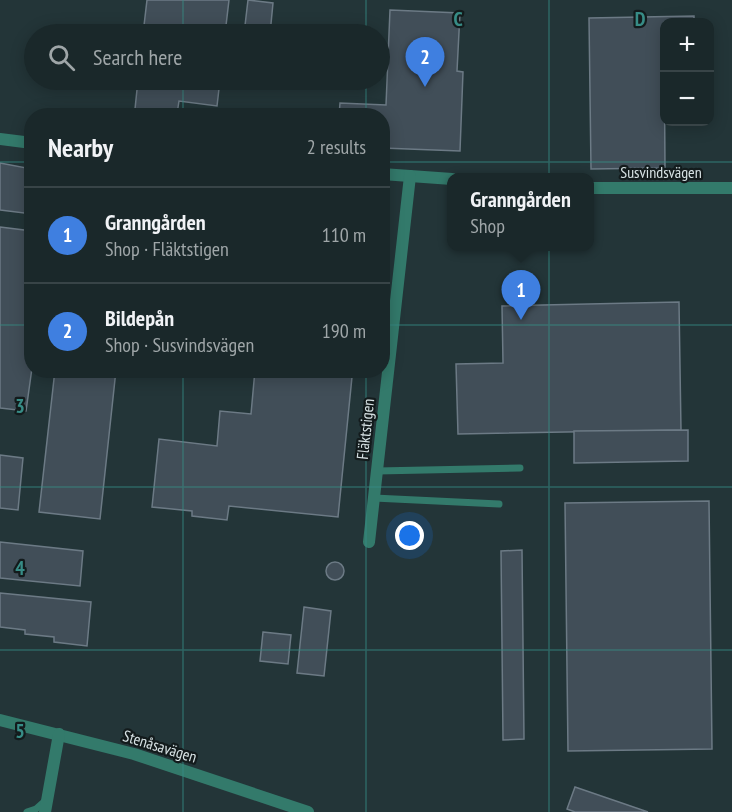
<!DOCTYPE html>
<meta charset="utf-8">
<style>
:root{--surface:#1a282a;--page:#233032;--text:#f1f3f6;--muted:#9fa6a8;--line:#384447;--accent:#95b2f1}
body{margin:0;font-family:"PT Sans Narrow",sans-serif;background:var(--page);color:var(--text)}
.controls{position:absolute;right:18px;top:18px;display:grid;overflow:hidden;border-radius:12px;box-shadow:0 3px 15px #0003}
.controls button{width:54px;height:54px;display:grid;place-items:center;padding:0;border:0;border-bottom:2px solid var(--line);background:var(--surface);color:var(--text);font:30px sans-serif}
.you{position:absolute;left:410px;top:536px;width:21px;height:21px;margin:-15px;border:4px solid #fff;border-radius:50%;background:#1a73e8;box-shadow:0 0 0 9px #1a73e833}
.badge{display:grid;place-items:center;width:39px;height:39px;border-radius:50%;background:var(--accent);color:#fff;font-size:20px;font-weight:700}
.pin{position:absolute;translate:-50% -50px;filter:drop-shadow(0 2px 3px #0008)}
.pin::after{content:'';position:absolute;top:32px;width:21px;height:18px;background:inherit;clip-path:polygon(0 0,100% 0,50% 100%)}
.popup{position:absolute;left:447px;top:173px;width:147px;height:78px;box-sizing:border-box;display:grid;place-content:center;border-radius:12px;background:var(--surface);filter:drop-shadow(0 2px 4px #0005);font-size:20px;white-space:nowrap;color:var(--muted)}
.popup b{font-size:22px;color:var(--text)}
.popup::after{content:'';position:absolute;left:50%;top:100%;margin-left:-12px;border:12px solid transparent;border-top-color:var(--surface)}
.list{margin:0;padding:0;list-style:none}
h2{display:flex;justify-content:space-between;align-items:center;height:78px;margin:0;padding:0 24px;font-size:26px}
h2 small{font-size:20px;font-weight:400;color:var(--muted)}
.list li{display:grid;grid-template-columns:39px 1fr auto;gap:18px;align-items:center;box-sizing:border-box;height:96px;padding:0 24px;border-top:2px solid var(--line)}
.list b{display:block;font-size:22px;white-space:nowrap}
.list p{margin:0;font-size:20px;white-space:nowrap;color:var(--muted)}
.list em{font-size:20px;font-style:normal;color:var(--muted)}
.icon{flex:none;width:33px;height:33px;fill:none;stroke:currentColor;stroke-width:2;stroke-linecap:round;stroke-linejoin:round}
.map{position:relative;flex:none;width:732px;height:812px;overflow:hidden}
.search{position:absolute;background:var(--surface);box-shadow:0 3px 15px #0003;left:24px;top:24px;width:366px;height:66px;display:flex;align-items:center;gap:15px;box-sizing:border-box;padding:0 21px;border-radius:33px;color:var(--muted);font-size:22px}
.panel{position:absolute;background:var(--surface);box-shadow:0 3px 15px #0003;left:24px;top:108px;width:366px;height:270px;border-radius:24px}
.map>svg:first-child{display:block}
.building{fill:#414e58;stroke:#6c7a85;stroke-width:1.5}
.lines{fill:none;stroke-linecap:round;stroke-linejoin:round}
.service{stroke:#337a6b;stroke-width:7}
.minor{stroke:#337a6b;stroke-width:12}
.grid{fill:none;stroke:#378c86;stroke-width:1.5;stroke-opacity:0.55}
.labels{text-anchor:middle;stroke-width:4.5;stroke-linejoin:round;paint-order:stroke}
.street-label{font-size:16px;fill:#d7e2e4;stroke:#131b1c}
.grid-label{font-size:20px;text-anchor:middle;font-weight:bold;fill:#378c86;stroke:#131b1c;stroke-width:4.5;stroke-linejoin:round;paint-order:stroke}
</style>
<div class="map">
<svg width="732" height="812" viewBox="0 0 732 812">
<rect width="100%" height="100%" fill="#233538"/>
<g class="building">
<polygon points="147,0 229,0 225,34 143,34"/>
<polygon points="248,0 273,3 270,34 244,34"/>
<polygon points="390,10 460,13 457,71 463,72 460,151 382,148 382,116 339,116 340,103 386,105"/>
<polygon points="694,16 694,22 664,22 665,168 591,169 589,18"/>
<polygon points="138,80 220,80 217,106 179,101 177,114 135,109"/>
<polygon points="240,80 253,80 252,86 239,84"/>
<polygon points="0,163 32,169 32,214 0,210"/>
<polygon points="0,227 32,231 32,368 26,411 0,408"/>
<polygon points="679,302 681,430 458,434 456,364 503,363 502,306"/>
<polygon points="55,370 116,370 100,519 39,512"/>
<polygon points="255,370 287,370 352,377 338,517 229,506 227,520 192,516 192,511 152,507 159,439 217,446 220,411 251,414"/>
<polygon points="688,430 688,461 574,463 574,431"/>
<polygon points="0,455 23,458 18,510 0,508"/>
<polygon points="709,501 712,749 568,751 565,503"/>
<polygon points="0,542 83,551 80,586 0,578"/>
<polygon points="522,550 524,739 503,740 501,551"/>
<circle cx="335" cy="571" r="9"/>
<polygon points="0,593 91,602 87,646 54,642 54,637 25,634 25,630 0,627"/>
<polygon points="304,607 331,611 324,676 297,673"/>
<polygon points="263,632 291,635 288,664 260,661"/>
<polygon points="575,787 648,812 575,812 567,809"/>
</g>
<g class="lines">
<g class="service">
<polyline points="377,471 520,468"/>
<polyline points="374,498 499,504"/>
<polyline points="27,812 36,809 45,801"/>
</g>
<g class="minor">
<polyline points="0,139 32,143"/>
<polyline points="382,174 452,179"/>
<polyline points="590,188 732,188"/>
<polyline points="369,542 410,176"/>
<polyline points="0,720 134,754 308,812"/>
<polyline points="45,812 59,734"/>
</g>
</g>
<path class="grid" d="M183 0V34M366 0V34M549 0V812M183 80V116M366 80V116M0 162H32M382 162H732M0 325H32M382 325H732M183 370V812M366 370V812M0 487H732M0 650H732"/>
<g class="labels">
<g class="street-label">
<text x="661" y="178">Susvindsvägen</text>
<text transform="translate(365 429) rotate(-84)" y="6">Fläktstigen</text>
<text transform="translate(160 746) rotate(17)" y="6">Stenåsavägen</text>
</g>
</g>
<g class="grid-label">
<text x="458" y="26">C</text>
<text x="640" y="26">D</text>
<text x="20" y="413">3</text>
<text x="20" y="575">4</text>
<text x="20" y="738">5</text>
</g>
</svg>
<div class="controls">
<button>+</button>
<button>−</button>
</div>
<div class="you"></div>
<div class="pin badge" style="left:521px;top:320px;background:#3f7fe0">1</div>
<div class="popup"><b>Granngården</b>Shop</div>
<div class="pin badge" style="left:425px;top:87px;background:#3f7fe0">2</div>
<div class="search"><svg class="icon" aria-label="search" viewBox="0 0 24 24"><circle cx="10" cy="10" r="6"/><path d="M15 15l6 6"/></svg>Search here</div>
<section class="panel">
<h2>Nearby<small>2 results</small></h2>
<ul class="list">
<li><span class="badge" style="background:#3f7fe0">1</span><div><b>Granngården</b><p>Shop · Fläktstigen</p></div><em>110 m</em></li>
<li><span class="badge" style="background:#3f7fe0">2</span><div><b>Bildepån</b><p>Shop · Susvindsvägen</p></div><em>190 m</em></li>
</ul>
</section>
</div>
